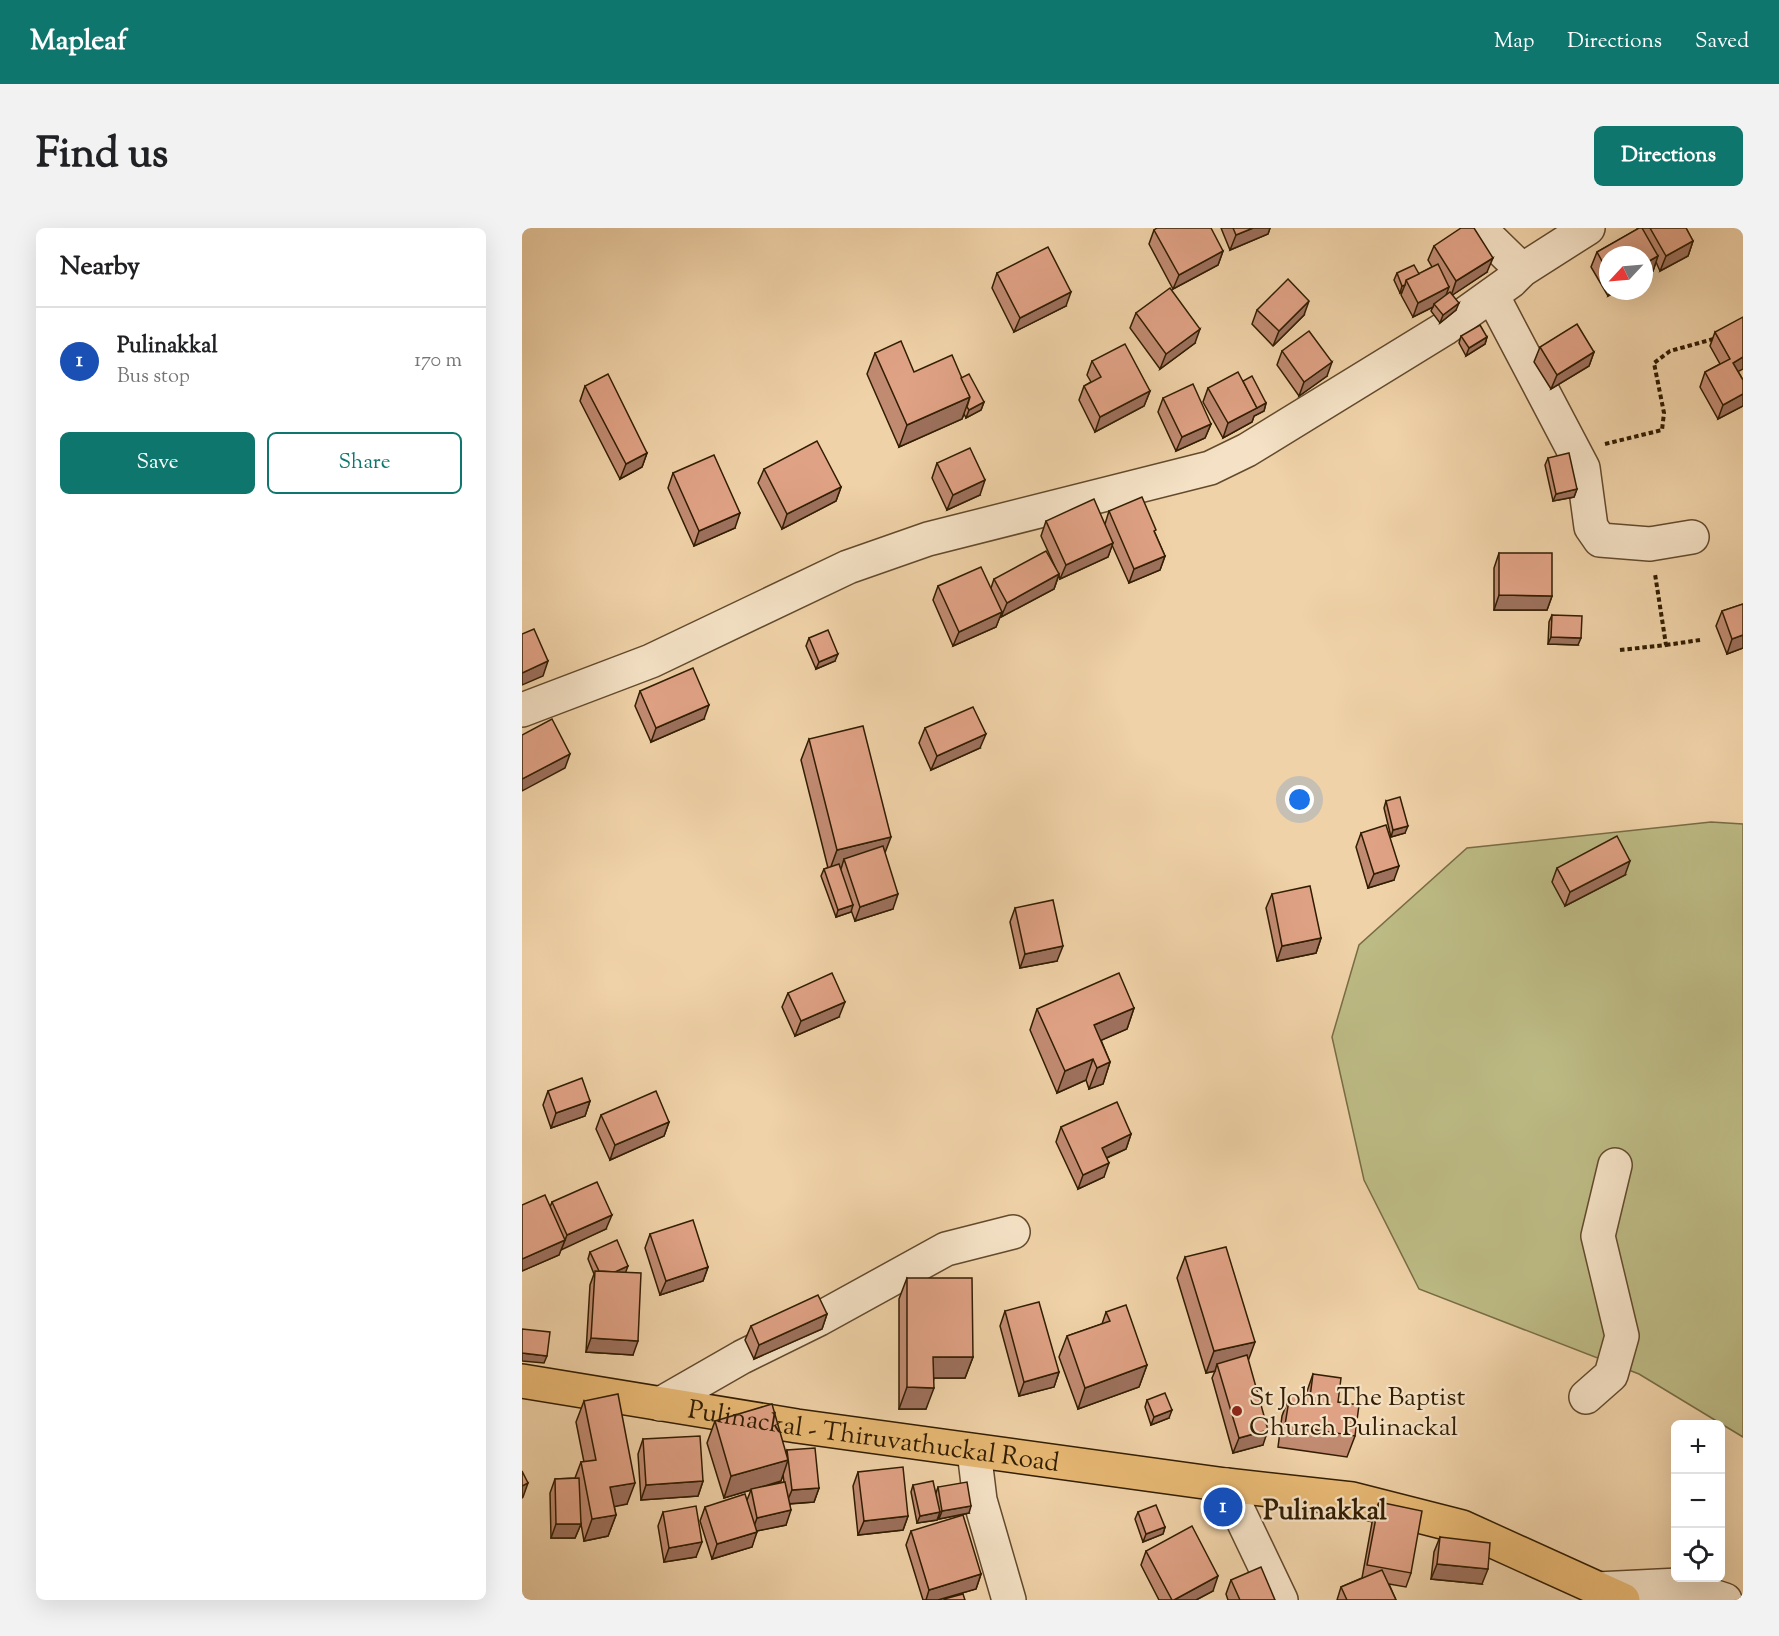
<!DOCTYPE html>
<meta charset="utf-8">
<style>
:root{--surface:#fff;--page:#f2f2f2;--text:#202124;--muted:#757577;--line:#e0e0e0;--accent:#0f766e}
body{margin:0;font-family:"Sorts Mill Goudy",serif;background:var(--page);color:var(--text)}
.controls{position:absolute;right:18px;bottom:18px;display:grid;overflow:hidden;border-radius:9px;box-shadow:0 6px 24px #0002}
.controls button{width:54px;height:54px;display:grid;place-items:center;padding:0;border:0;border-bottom:2px solid var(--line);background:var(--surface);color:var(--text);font:30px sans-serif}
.compass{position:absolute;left:1077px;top:18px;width:54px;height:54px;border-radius:50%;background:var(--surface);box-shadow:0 6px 24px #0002;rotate:244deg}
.you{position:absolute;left:778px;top:572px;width:21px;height:21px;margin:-15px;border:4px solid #fff;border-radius:50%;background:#1a73e8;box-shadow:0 0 0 9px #1a73e833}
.badge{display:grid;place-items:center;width:39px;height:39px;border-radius:50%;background:var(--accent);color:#fff;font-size:20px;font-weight:700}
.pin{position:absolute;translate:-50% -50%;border:3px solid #fff;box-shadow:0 2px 6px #0006}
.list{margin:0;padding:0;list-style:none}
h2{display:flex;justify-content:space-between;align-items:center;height:78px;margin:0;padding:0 24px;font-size:26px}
h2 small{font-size:20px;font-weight:400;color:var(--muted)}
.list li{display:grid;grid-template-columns:39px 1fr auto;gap:18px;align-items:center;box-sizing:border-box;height:108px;padding:0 24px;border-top:2px solid var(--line)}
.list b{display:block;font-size:22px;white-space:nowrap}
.list p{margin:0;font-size:20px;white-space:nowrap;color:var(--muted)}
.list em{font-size:20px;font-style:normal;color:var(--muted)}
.actions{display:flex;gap:12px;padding:18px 24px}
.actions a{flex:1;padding:14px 0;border:2px solid var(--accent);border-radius:9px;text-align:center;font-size:21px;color:var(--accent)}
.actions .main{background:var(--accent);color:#fff}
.icon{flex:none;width:33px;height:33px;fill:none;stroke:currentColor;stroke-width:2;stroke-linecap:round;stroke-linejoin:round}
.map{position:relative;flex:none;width:1221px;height:1372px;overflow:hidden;border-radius:9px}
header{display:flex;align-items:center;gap:36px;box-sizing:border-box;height:84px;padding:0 30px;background:var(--accent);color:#fff}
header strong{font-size:28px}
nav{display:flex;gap:33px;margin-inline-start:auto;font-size:21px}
.intro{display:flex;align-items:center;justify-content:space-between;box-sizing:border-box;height:144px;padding:0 36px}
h1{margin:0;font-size:42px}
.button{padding:15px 27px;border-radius:9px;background:var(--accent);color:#fff;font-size:21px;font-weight:700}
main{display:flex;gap:36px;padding:0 36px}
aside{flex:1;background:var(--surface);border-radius:9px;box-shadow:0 6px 24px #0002}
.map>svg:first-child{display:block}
.green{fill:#bdbb85;stroke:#786c44;stroke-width:1.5}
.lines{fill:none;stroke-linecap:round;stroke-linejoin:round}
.minor-casing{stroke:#624a2c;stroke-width:36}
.major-casing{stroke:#321d02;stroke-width:36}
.path{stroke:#321d02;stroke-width:4;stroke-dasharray:4.5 3;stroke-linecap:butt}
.minor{stroke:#f5e2c6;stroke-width:33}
.major{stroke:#e8b974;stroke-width:33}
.wall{fill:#c18b72;stroke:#321d02;stroke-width:1.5;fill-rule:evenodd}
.shaded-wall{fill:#9d715d;stroke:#321d02;stroke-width:1.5}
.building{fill:#e0a285;stroke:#321d02;stroke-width:1.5}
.poi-dot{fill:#8f2418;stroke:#f5e2c6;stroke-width:2}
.labels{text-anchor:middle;stroke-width:4.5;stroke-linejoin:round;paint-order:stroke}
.poi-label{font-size:26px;fill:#321d02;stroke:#f5e2c6;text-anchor:start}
.street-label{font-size:26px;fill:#321d02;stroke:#f5e2c6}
.neighbourhood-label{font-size:27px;font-weight:bold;fill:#321d02;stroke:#f5e2c6}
</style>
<header>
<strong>Mapleaf</strong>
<nav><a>Map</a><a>Directions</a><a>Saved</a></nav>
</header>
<div class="intro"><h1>Find us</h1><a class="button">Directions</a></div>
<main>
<aside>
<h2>Nearby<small></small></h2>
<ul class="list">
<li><span class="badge" style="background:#1a4fb4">1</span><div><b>Pulinakkal</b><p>Bus stop</p></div><em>170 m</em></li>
</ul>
<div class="actions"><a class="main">Save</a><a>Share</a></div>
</aside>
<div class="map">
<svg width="1221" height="1372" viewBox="0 0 1221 1372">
<rect width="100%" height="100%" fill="#f0d2a8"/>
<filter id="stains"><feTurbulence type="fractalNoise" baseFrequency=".00333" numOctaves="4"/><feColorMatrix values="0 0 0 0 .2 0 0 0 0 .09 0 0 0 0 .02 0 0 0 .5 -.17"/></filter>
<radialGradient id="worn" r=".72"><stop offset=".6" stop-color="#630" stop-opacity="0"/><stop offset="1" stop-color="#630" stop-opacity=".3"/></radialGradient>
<polygon class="green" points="1189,594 1221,596 1221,1209 1117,1146 897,1061 842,952 810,809 837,717 945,620"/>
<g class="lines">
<g class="minor-casing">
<g id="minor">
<polyline points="957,0 1000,42"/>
<polyline points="970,67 1061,240 1069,299 1078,312 1128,316 1170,309"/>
<polyline points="0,482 129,433 326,339 406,311 688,240 725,222 922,101 989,53 1000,42 1066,0"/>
<polyline points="1064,1169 1089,1147 1100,1108 1076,1008 1093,937"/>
<polyline points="138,1176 220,1129 297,1091 424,1021 491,1004"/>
<polyline points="452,1223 458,1272 487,1372"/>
<polyline points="704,1257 759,1372"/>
<polyline points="1075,1361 1157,1357 1203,1372"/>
</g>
</g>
<g class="major-casing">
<g id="major">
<path id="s1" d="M0 1153 275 1198 704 1257 830 1271 940 1299 1101 1372"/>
</g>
</g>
<g class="path">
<polyline points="1083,216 1140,202 1142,185 1132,135 1148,123 1195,110"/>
<polyline points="1144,417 1178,412"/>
<polyline points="1098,422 1144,417 1133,346"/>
</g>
<use href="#minor" class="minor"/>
<use href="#major" class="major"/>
</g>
<g class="wall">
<polygon points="699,0 748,0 746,6 708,22"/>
<polygon points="1115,0 1164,0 1171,13 1166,28 1138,43 1134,34 1131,43 1086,27 1086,63 1095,63 1086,68 1069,39 1075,24 1116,1"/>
<polygon points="632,2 701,23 696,37 651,61 627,16"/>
<polygon points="912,18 965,44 930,67 934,82 918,95 909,83 911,79 891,89 879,67 880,64 878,65 872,52 875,45 897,46 910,39 906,32"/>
<polygon points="475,45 544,78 492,104 470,60"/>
<polygon points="735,82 782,87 751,118 730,96"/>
<polygon points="614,85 673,115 638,141 608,100"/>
<polygon points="1193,104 1221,152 1221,178 1196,191 1178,159 1183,144 1198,136 1188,118"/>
<polygon points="939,108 965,109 963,116 944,128 937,115"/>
<polygon points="1018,119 1072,124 1067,138 1029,161 1012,134"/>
<polygon points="760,123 805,148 777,168 755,137"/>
<polygon points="353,125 392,144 439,150 462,174 459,182 444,190 442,186 440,191 377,219 345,146"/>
<polygon points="570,133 628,163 622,178 573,204 557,172 562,158 569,154 565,147"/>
<polygon points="721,153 744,175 742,183 732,188 730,194 701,210 681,174 686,160"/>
<polygon points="63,158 125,225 120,239 98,251 58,173"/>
<polygon points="641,170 689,196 683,210 654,223 636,184"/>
<polygon points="1026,230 1055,261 1052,269 1031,273 1023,237"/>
<polygon points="415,235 458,267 425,282 410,250"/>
<polygon points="242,241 319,259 314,273 260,301 236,255"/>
<polygon points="151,245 213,300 172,318 146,260"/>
<polygon points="587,283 633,305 643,328 638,342 607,355 590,317 586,329 538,351 537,347 532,361 479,389 478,388 474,399 431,418 411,372 416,358 469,360 472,351 534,341 519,308 524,293 583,296"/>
<polygon points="977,325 1030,368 1025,382 972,382 972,340"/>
<polygon points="1221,376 1221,420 1205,426 1194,398 1200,383"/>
<polygon points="1030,387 1056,417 1026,416 1027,394"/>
<polygon points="287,410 313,433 294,441 284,418"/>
<polygon points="118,463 182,491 129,514 113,478"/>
<polygon points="403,500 458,520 409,542 397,515"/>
<polygon points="287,511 363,625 371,681 333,693 329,682 329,684 314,689 299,648 302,641 306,640 279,532"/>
<polygon points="864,573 883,605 869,609 862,580"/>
<polygon points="839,605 872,652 846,660 834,619"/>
<polygon points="1035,640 1103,647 1043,678 1030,654"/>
<polygon points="750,666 799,710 794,725 755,733 744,680"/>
<polygon points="493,680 535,733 498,740 488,694"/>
<polygon points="266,765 317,789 273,808 260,779"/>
<polygon points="612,780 605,801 579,812 588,834 581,856 567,861 564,852 535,865 508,802 515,781"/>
<polygon points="26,863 68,873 63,888 29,900 21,877"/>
<polygon points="79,887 147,894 142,908 88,932 74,901"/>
<polygon points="539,899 609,906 604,921 585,930 582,949 556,961 534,914"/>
<polygon points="30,974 84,1001 39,1021 37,1027 0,1043 0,977 28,979"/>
<polygon points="128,1006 186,1039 181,1053 138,1067 123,1020"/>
<polygon points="68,1024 103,1044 111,1127 64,1124 68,1057 72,1046 66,1031"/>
<polygon points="663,1029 726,1132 741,1217 711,1225 690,1150 693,1143 684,1145 655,1050"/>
<polygon points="385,1050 451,1129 443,1150 412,1150 404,1181 377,1181 377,1071"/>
<polygon points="483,1083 537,1144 532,1159 497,1168 478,1098"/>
<polygon points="584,1084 625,1137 617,1159 556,1181 537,1129 545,1108 580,1096"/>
<polygon points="305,1086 300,1101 232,1131 223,1112 229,1098"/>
<polygon points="791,1146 816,1174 833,1208 825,1229 756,1219 760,1188 768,1166 783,1169"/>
<polygon points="625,1172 647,1190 629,1197 623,1179"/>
<polygon points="62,1173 105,1276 92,1278 94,1287 86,1308 62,1313 59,1296 53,1310 29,1310 28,1265 33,1251 53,1250 59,1234 62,1234 54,1194"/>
<path d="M193 1193 264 1225 265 1222 297 1260 292 1274 268 1276 264 1297 234 1303 230 1319 190 1331 178 1293 183 1279 225 1272 229 1262 202 1270 185 1215ZM261 1246 262 1254 236 1260 259 1253Z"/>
<polygon points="121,1211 181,1253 176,1268 119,1272 116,1226"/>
<polygon points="336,1244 386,1288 381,1302 336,1307 331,1258"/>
<polygon points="391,1257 414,1265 416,1259 447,1285 417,1291 417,1287 415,1292 395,1295 389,1264"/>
<polygon points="857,1274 889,1345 884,1359 867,1356 874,1372 815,1372 819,1359 840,1350 851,1289"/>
<polygon points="141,1284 174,1329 142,1334 136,1298"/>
<polygon points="616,1284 643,1299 641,1306 621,1314 613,1291"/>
<polygon points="389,1303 459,1346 454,1361 416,1372 401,1372 384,1317"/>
<polygon points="918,1309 960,1356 909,1351 912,1324"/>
<polygon points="624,1323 691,1363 674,1372 637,1372 619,1337"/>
<polygon points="709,1352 753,1372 706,1372 704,1366"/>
</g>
<g class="shaded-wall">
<polygon points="731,0 748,0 746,6 708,22 714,7"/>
<polygon points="1171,13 1166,28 1138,43 1144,28"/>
<polygon points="701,23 696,37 651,61 657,47"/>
<polygon points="1136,28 1131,43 1122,48 1122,36"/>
<polygon points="971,30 965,44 929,68 934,53"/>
<polygon points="883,57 880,64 878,65 880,58"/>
<polygon points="927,59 922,73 912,76 911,79 891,89 896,75"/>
<polygon points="1088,63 1095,63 1086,68"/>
<polygon points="549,64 544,78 492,104 498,90"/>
<polygon points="787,73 782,87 751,118 757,103"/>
<polygon points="937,75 934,82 918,95 921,87"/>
<polygon points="678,101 673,115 638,141 644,126"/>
<polygon points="965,109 963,116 944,128 947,120"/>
<polygon points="1072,124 1067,138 1029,161 1035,147"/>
<polygon points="1221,129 1221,141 1206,149 1211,135"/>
<polygon points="810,134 805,148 777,168 782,154"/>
<polygon points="628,163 622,178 573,204 578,189"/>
<polygon points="1221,166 1221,178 1196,191 1201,177"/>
<polygon points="448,169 440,191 377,219 385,197"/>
<polygon points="462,174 459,182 444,190 447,182"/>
<polygon points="744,175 742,183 732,188 730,194 701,210 706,195"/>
<polygon points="689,196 683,210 654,223 660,209"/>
<polygon points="125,225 120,239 98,251 104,236"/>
<polygon points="463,252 458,267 425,282 431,267"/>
<polygon points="319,259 314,273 260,301 265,286"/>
<polygon points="1055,261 1052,269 1031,273 1034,266"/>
<polygon points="218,285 213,300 172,318 177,303"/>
<polygon points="591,315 586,329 538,351 544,337"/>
<polygon points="643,328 638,342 607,355 612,341"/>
<polygon points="537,346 532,361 479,389 485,375"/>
<polygon points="977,367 1030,368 1025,382 972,382"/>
<polygon points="480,384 474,399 431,418 437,404"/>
<polygon points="1221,407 1221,420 1205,426 1210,411"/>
<polygon points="1029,409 1059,410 1056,417 1026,416"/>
<polygon points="316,426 313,433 294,441 297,434"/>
<polygon points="26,433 21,448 0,457 0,445"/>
<polygon points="187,477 182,491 129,514 134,500"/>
<polygon points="464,506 458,520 409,542 415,528"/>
<polygon points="48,526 43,540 0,563 0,551"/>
<polygon points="886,598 883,605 869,609 871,602"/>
<polygon points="369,609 361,630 322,631 319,641 307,644 315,622"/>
<polygon points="1108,633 1103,647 1043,678 1048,664"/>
<polygon points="877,638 872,652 846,660 852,646"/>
<polygon points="376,666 371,681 333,693 338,679"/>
<polygon points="331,677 329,684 314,689 316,682"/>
<polygon points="799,710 794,725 755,733 760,718"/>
<polygon points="541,718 535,733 498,740 503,726"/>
<polygon points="323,774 317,789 273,808 279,793"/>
<polygon points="612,780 605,801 564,819 572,797"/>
<polygon points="571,831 564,852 535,865 543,843"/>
<polygon points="588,834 581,856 567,861 575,840"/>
<polygon points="68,873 63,888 29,900 34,885"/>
<polygon points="147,894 142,908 88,932 93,917"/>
<polygon points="609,906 604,921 575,934 580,920"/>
<polygon points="587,935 582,949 556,961 561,947"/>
<polygon points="90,987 84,1001 39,1022 45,1007"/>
<polygon points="43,1012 37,1027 0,1043 0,1031"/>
<polygon points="106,1038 103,1046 80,1049"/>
<polygon points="186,1039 181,1053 138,1067 144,1053"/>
<polygon points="305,1086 300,1101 232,1131 237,1117"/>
<polygon points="69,1110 116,1113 111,1127 64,1124"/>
<polygon points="733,1114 725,1136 695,1136 693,1143 684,1145 692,1123"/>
<polygon points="0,1125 25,1128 22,1135 0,1133"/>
<polygon points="411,1129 451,1129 443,1150 404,1150"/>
<polygon points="625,1137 617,1159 556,1181 563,1160"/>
<polygon points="537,1144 532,1159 497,1168 502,1154"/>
<polygon points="385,1159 412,1160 404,1181 377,1181"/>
<polygon points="650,1182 647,1190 629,1197 632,1189"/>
<polygon points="746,1202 741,1217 711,1225 717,1210"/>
<polygon points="266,1232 259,1253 202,1270 209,1248"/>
<polygon points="181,1253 176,1268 119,1272 124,1257"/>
<polygon points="6,1255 1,1269 0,1270 0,1258"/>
<polygon points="113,1255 105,1276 81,1281 88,1259"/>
<polygon points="297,1260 292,1274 264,1276 270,1262"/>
<polygon points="449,1278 447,1285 417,1291 420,1283"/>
<polygon points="269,1282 264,1297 230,1304 235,1290"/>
<polygon points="418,1284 415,1292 395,1295 398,1288"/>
<polygon points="94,1287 86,1308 62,1313 70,1291"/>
<polygon points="386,1288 381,1302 336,1307 342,1293"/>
<polygon points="34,1296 59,1296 53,1310 29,1310"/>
<polygon points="643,1299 641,1306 621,1314 624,1306"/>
<polygon points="235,1304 230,1319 190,1331 195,1316"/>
<polygon points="180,1314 174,1329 142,1334 147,1320"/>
<polygon points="915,1336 966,1341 960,1356 909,1351"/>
<polygon points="459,1346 454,1361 416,1372 404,1372 407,1362"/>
<polygon points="696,1348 691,1363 674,1372 652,1372"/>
</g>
<g class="building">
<polygon points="635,0 689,0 701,23 657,47 632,2"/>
<polygon points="711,0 731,0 714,7"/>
<polygon points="939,0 952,0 971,30 934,53 912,18"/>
<polygon points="1117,0 1120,0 1136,28 1122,36 1122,27 1086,27 1086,44 1075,24"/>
<polygon points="1128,0 1164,0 1171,13 1144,28"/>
<polygon points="526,19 549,64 498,90 475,45"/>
<polygon points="916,36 927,59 896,75 884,52"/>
<polygon points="892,37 897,46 884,52 883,57 880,58 875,45"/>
<polygon points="766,51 787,73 757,103 735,82"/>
<polygon points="648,60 678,101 644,126 614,85"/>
<polygon points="928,64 937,75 921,87 912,76"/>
<polygon points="1221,89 1221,129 1211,135 1221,152 1221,166 1201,177 1183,144 1208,131 1193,104"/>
<polygon points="1055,96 1072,124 1035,147 1018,119"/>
<polygon points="958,97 965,109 947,120 939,108"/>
<polygon points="787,103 810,134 782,154 760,123"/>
<polygon points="379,113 392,144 430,127 448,169 385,197 353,125"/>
<polygon points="603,116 628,163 578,189 562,158 579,149 570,133"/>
<polygon points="716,144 735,180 706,195 686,160"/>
<polygon points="86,146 125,225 104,236 63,158"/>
<polygon points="447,146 462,174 447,182 445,179 448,169 439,150"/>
<polygon points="730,148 744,175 735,180 721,153"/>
<polygon points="671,156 689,196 660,209 641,170"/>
<polygon points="295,213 319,259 265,286 242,241"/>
<polygon points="448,220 463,252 431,267 415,235"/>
<polygon points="1047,225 1055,261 1034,266 1026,230"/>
<polygon points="192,227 218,285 177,303 151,245"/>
<polygon points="620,269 634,302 632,303 643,328 612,341 587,283"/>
<polygon points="572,271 591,315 544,337 524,293"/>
<polygon points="524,323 537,346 485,375 472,351"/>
<polygon points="977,325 1030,325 1030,368 977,367"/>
<polygon points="459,339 480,384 437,404 416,358"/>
<polygon points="1221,376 1221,407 1210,411 1200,383"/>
<polygon points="1030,387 1060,388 1059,410 1029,409"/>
<polygon points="12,401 26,433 0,445 0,406"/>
<polygon points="306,402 316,426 297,434 287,410"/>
<polygon points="171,440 187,477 134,500 118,463"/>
<polygon points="451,479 464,506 415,528 403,500"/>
<polygon points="30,491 48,526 0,551 0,507"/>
<polygon points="341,498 369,609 315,622 287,511"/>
<polygon points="878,569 886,598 871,602 864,573"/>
<polygon points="864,597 877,638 852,646 839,605"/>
<polygon points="1095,608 1108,633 1048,664 1035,640"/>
<polygon points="361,618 376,666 338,679 322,631"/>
<polygon points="317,636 331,677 316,682 302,641"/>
<polygon points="788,658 799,710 760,718 750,666"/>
<polygon points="531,672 541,718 503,726 493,680"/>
<polygon points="310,745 323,774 279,793 266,765"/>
<polygon points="597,745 612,780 572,797 588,834 575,840 571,831 543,843 515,781"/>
<polygon points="60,850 68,873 34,885 26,863"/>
<polygon points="134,863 147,894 93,917 79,887"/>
<polygon points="595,874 609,906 580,920 587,935 561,947 539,899"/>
<polygon points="75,954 90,987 45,1007 30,974"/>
<polygon points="23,967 43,1012 0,1031 0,977"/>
<polygon points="171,992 186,1039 144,1053 128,1006"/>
<polygon points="95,1012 106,1038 93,1044 77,1043 68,1024"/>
<polygon points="704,1019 733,1114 692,1123 663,1029"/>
<polygon points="73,1043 119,1045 116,1113 69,1110"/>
<polygon points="385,1050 450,1050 451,1129 411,1129 412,1160 385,1159"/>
<polygon points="296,1067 305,1086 237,1117 229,1098"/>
<polygon points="517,1074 537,1144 502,1154 483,1083"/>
<polygon points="604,1077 625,1137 563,1160 545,1108 588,1093 584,1084"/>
<polygon points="0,1101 28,1104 25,1128 0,1125"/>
<polygon points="725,1127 746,1202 717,1210 695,1136"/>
<polygon points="791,1146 819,1150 816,1174 837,1177 833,1208 763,1197 768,1166 788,1169"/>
<polygon points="643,1165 650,1182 632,1189 625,1172"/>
<polygon points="96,1166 113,1255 88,1259 94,1287 70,1291 59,1234 74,1232 62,1173"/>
<polygon points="250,1176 266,1232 209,1248 193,1193"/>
<polygon points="178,1208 181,1253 124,1257 121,1211"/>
<polygon points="293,1220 297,1260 270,1262 265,1222"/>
<polygon points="381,1239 386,1288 342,1293 336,1244"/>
<polygon points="0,1243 6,1255 0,1258"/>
<polygon points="57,1250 59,1296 34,1296 33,1251"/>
<polygon points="411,1253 418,1284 398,1288 391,1257"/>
<polygon points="263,1254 269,1282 235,1290 229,1261"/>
<polygon points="445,1254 449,1278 420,1283 416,1259"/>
<polygon points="223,1266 235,1304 195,1316 183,1279"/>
<polygon points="857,1274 900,1283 889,1345 845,1337"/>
<polygon points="634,1277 643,1299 624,1306 616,1284"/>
<polygon points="174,1278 180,1314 147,1320 141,1284"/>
<polygon points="441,1287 459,1346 407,1362 389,1303"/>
<polygon points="670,1298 696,1348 652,1372 650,1372 624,1323"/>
<polygon points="918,1309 968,1315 966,1341 915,1336"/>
<polygon points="739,1339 753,1372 718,1372 709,1352"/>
<polygon points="860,1342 874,1372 825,1372 819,1359"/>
<polygon points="441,1366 443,1372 422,1372 422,1371"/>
</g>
<circle class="poi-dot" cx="715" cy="1183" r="6"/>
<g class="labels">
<g class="poi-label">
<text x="727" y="1177">St John The Baptist<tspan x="727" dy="30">Church Pulinackal</tspan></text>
</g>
<g class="street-label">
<text dy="9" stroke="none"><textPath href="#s1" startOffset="356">Pulinackal - Thiruvathuckal Road</textPath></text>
</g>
<g class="neighbourhood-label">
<text x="803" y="1291">Pulinakkal</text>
</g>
</g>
<rect width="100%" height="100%" filter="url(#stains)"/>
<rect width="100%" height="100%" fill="url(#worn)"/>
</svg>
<div class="controls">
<button>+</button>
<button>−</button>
<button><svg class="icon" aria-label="locate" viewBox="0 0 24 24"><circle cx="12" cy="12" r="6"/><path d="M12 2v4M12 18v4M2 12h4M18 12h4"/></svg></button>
</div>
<svg class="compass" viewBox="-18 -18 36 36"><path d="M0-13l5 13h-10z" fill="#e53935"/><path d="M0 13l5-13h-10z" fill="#757577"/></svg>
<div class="you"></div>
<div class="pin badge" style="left:701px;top:1279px;background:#1a4fb4">1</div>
</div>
</main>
